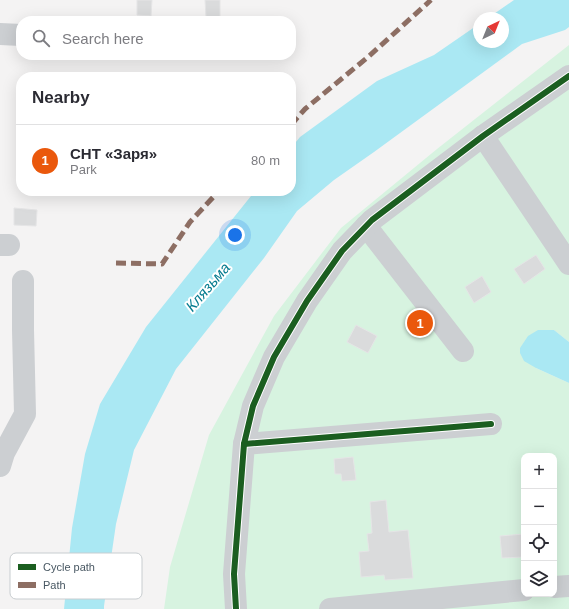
<!DOCTYPE html>
<meta charset="utf-8">
<style>
:root{--surface:#fff;--page:#f2f2f3;--text:#2b2b33;--muted:#7c7c81;--line:#e1e1e2;--accent:#ea580c}
body{margin:0;font-family:Arial,sans-serif;background:var(--page);color:var(--text)}
.controls{position:absolute;right:12px;bottom:12px;display:grid;overflow:hidden;border-radius:8px;box-shadow:0 4px 16px #0002}
.controls button{width:36px;height:36px;display:grid;place-items:center;padding:0;border:0;border-bottom:1px solid var(--line);background:var(--surface);color:var(--text);font:20px sans-serif}
.compass{position:absolute;left:473px;top:12px;width:36px;height:36px;border-radius:50%;background:var(--surface);box-shadow:0 4px 16px #0002;rotate:43deg}
.you{position:absolute;left:235px;top:235px;width:14px;height:14px;margin:-10px;border:3px solid #fff;border-radius:50%;background:#1a73e8;box-shadow:0 0 0 6px #1a73e833}
.badge{display:grid;place-items:center;width:26px;height:26px;border-radius:50%;background:var(--accent);color:#fff;font-size:13px;font-weight:700}
.pin{position:absolute;translate:-50% -50%;border:2px solid #fff;box-shadow:0 1px 4px #0006}
.list{margin:0;padding:0;list-style:none}
h2{display:flex;justify-content:space-between;align-items:center;height:52px;margin:0;padding:0 16px;font-size:17px}
h2 small{font-size:13px;font-weight:400;color:var(--muted)}
.list li{display:grid;grid-template-columns:26px 1fr auto;gap:12px;align-items:center;box-sizing:border-box;height:72px;padding:0 16px;border-top:1px solid var(--line)}
.list b{display:block;font-size:15px;white-space:nowrap}
.list p{margin:0;font-size:13px;white-space:nowrap;color:var(--muted)}
.list em{font-size:13px;font-style:normal;color:var(--muted)}
.icon{flex:none;width:22px;height:22px;fill:none;stroke:currentColor;stroke-width:2;stroke-linecap:round;stroke-linejoin:round}
.map{position:relative;flex:none;width:569px;height:609px;overflow:hidden}
.search{position:absolute;background:var(--surface);box-shadow:0 4px 16px #0002;left:16px;top:16px;width:280px;height:44px;display:flex;align-items:center;gap:10px;box-sizing:border-box;padding:0 14px;border-radius:16px;color:var(--muted);font-size:15px}
.panel{position:absolute;background:var(--surface);box-shadow:0 4px 16px #0002;left:16px;top:72px;width:280px;height:124px;border-radius:16px}
.map>svg:first-child{display:block}
.green{fill:#d7f3e0;fill-rule:evenodd}
.water{fill:#aae8f3}
.building{fill:#dadbdc;stroke:#e5e5e6}
.lines{fill:none;stroke-linecap:round;stroke-linejoin:round}
.minor{stroke:#cccfd2;stroke-width:22}
.quiet{stroke:#8d6e63;stroke-width:5;stroke-dasharray:10 5;stroke-linecap:butt}
.cycleway-casing{stroke:#fff;stroke-width:8}
.cycleway{stroke:#1b5e20;stroke-width:6}
.labels{text-anchor:middle;stroke-width:4;stroke-linejoin:round;paint-order:stroke}
.water-label{font-size:15px;font-style:italic;fill:#067c90;stroke:#fff}
.key{fill:#fff;stroke:#c8cdd0;stroke-width:1}
.key-label{font-size:11px;fill:#485762}
</style>
<div class="map">
<svg width="569" height="609" viewBox="0 0 569 609">
<rect width="100%" height="100%" fill="#f4f3f3"/>
<path class="green" d="M569 45V342L554 330 536 368 569 383V609H164L170 567 209 435 274 316 341 228 437 149ZM524 456H554V594H524Z"/>
<g class="water">
<polygon points="514,0 569,0 569,27 565,30 522,44 374,152 334,180 297,211 264,258 176,369 134,450 116,524 104,606 104,609 64,609 72,528 85,454 100,404 146,327 255,191 291,191 291,148 300,137 377,81 434,55 479,24 479,42 503,42 503,18 488,18"/>
<polygon points="538,330 554,330 569,342 569,383 536,368 524,361 520,353 520,348 528,336"/>
</g>
<g class="building">
<polygon points="137,0 152,0 151,16 137,15"/>
<polygon points="205,0 220,0 220,17 206,17"/>
<polygon points="14,208 37,210 36,226 14,225"/>
<polygon points="536,255 545,269 524,284 514,269"/>
<polygon points="482,276 491,292 474,303 465,287"/>
<polygon points="356,325 377,336 368,353 347,342"/>
<polygon points="353,457 356,480 342,481 341,474 335,474 334,459"/>
<polygon points="386,500 389,532 408,530 413,578 385,580 384,575 361,577 359,552 369,551 367,534 372,533 370,502"/>
<polygon points="524,534 524,557 502,558 500,536"/>
</g>
<g class="lines">
<g class="minor">
<polyline points="0,34 21,35"/>
<polyline points="483,136 569,264"/>
<polyline points="366,226 463,351"/>
<polyline points="0,245 9,245"/>
<polyline points="244,444 491,424"/>
<polyline points="0,466 4,453 25,414 23,330 23,281"/>
<polyline points="554,587 569,586"/>
<polyline points="236,609 234,574 244,444 253,406 274,357 307,301 342,251 372,220 483,136 569,76"/>
<polyline points="330,609 524,590"/>
</g>
<g class="quiet">
<polyline points="291,125 305,109 368,57 431,0"/>
<polyline points="116,263 162,264 190,222 219,191"/>
</g>
<g class="cycleway-casing">
<g id="cycleway">
<polyline points="244,444 491,424"/>
<polyline points="236,609 234,574 244,444 253,406 274,357 307,301 342,251 372,220 483,136 569,76"/>
</g>
</g>
<use href="#cycleway" class="cycleway"/>
</g>
<g class="labels">
<g class="water-label">
<text transform="translate(208 287) rotate(-49)" y="5">Клязьма</text>
</g>
</g>
<rect x="10" y="553" width="132" height="46" rx="6" class="key"/>
<rect x="18" y="564" width="18" height="6" fill="#1b5e20"/>
<rect x="18" y="582" width="18" height="6" fill="#8d6e63"/>
<g class="key-label">
<text x="43" y="571">Cycle path</text>
<text x="43" y="589">Path</text>
</g>
</svg>
<div class="controls">
<button>+</button>
<button>−</button>
<button><svg class="icon" aria-label="locate" viewBox="0 0 24 24"><circle cx="12" cy="12" r="6"/><path d="M12 2v4M12 18v4M2 12h4M18 12h4"/></svg></button>
<button><svg class="icon" aria-label="layers" viewBox="0 0 24 24"><path d="M12 4l9 5-9 5-9-5zM3 14l9 5 9-5"/></svg></button>
</div>
<svg class="compass" viewBox="-18 -18 36 36"><path d="M0-13l5 13h-10z" fill="#e53935"/><path d="M0 13l5-13h-10z" fill="#7c7c81"/></svg>
<div class="you"></div>
<div class="pin badge" style="left:420px;top:323px">1</div>
<div class="search"><svg class="icon" aria-label="search" viewBox="0 0 24 24"><circle cx="10" cy="10" r="6"/><path d="M15 15l6 6"/></svg>Search here</div>
<section class="panel">
<h2>Nearby<small></small></h2>
<ul class="list">
<li><span class="badge">1</span><div><b>СНТ «Заря»</b><p>Park</p></div><em>80 m</em></li>
</ul>
</section>
</div>
